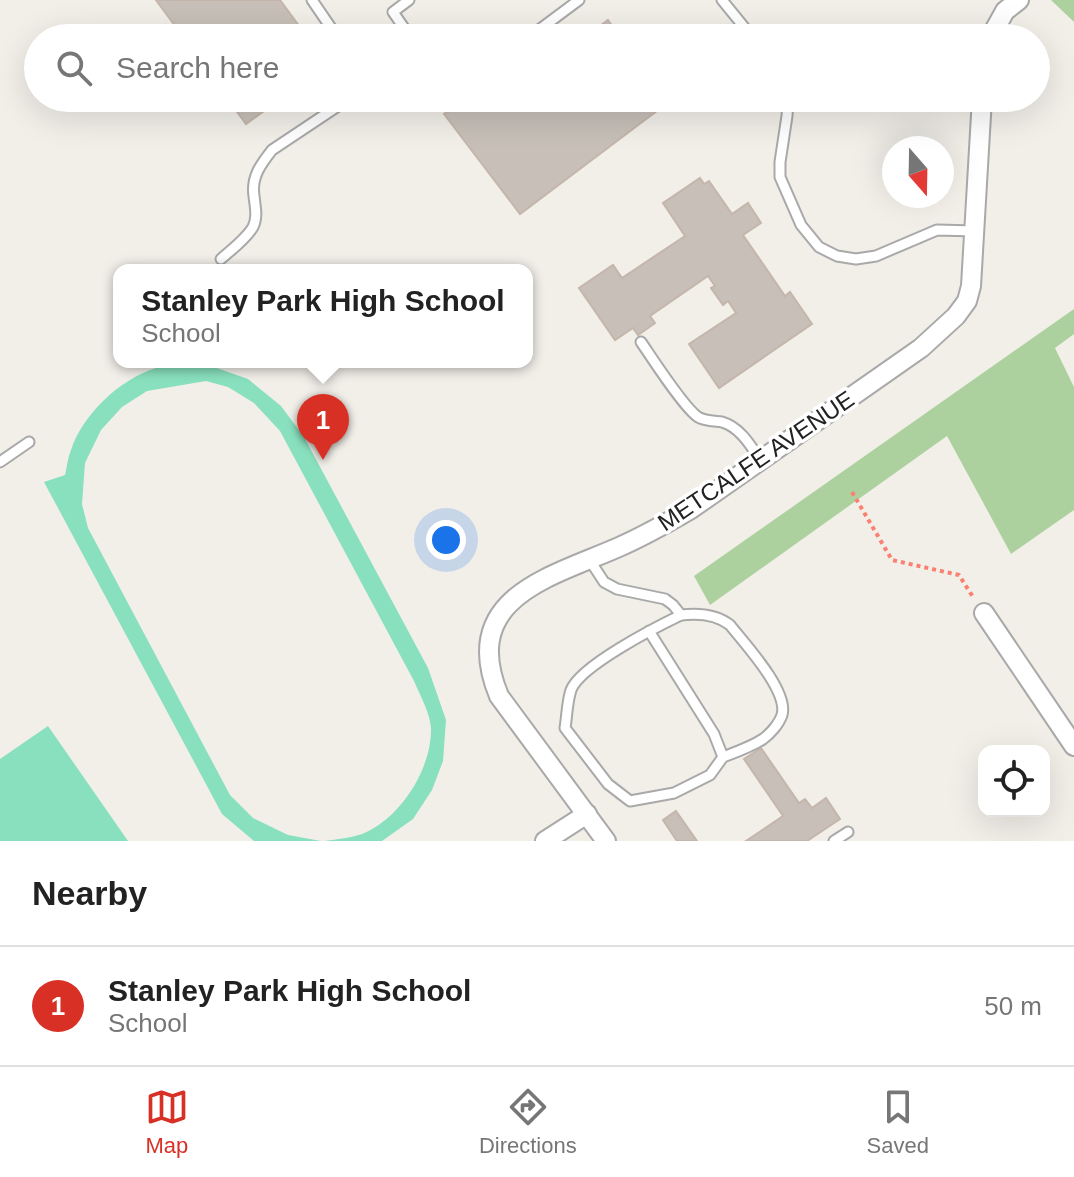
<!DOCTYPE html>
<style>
:root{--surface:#fff;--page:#f6f6f6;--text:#222;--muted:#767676;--line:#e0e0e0;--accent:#d93025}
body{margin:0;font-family:Arial,sans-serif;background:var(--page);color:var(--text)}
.controls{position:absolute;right:24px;bottom:24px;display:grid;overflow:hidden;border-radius:16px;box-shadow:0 8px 32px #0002}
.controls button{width:72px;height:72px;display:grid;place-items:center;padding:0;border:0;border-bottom:2px solid var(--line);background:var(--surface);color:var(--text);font:40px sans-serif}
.compass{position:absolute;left:882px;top:136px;width:72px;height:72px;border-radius:50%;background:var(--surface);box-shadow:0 8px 32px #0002;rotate:160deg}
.you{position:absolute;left:446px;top:540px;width:28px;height:28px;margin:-20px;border:6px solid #fff;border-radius:50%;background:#1a73e8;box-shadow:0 0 0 12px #1a73e833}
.badge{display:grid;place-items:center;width:52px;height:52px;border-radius:50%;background:var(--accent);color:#fff;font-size:26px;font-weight:700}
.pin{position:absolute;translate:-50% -66px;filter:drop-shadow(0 2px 4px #0008)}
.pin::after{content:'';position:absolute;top:42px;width:28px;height:24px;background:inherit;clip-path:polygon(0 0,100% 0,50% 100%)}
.popup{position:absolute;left:113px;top:264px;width:420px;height:104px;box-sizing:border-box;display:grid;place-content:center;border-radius:16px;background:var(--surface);filter:drop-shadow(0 2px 6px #0005);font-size:26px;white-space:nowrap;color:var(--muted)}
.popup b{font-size:30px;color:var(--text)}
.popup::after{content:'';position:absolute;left:50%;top:100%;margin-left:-16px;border:16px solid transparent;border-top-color:var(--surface)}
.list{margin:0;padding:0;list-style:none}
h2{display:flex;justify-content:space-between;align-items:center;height:104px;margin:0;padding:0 32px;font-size:34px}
h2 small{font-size:26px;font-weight:400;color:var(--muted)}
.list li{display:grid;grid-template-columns:52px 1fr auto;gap:24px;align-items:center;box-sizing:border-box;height:120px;padding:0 32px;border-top:2px solid var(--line)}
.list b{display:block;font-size:30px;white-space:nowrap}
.list p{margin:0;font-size:26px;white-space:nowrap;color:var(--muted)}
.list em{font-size:26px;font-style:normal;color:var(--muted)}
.icon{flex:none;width:44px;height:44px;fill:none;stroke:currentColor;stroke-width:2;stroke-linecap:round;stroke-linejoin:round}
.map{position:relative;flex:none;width:1074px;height:841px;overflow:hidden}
.search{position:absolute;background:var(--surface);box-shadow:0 8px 32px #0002;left:24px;right:24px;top:24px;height:88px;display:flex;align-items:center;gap:20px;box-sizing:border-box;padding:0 28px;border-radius:44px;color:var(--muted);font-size:30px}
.sheet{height:224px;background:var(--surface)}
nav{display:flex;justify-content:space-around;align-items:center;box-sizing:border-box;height:112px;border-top:2px solid var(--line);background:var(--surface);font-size:22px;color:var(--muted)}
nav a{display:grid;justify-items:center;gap:4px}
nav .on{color:var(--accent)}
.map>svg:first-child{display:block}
.forest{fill:#add19e}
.pitch{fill:#88e0be}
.building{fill:#c7bfb8;stroke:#c4b6ab;stroke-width:2}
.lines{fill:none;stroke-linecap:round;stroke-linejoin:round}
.service-casing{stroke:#a9a9a9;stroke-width:13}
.minor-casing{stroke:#a9a9a9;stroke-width:22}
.path{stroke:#fa8072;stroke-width:4;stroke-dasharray:4 4;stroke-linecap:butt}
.service{stroke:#fff;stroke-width:9}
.minor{stroke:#fff;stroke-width:18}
.labels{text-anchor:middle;stroke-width:7;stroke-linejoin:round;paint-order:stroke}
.street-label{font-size:24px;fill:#222;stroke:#fff}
</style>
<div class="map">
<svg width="1074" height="841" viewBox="0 0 1074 841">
<rect width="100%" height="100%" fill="#f2efe9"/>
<g class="forest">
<polygon points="1052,0 1074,0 1074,22 1051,0"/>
<polygon points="1074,309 1074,334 1055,348 1074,387 1074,510 1011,554 947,436 710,605 694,576"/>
</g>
<g class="pitch">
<path d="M182 365 214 367 248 379 281 406 304 437 428 668 446 720 443 761 432 790 413 819 382 841H325C337 839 351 838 362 834 400 819 432 769 431 728 430 713 420 695 414 681L280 431 254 403 228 387 206 381 147 391 122 407 101 430 85 463 82 504 88 528 230 795 253 818 288 835 321 841H254L222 814 44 482 65 475C67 466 68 457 71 450 83 414 120 379 156 368 164 365 174 366 182 365Z"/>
<polygon points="48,726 128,841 0,841 0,759"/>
</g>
<g class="building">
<polygon points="156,0 280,0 308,38 184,38"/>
<polygon points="608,20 621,38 584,38"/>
<polygon points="227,98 282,98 246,124"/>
<polygon points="465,98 655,98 662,107 520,214 444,114"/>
<polygon points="700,178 704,184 709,181 732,214 748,203 761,223 743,235 785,296 790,292 812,324 719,388 689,344 736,313 728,301 723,305 711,288 715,286 708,276 650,316 655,323 638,335 633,328 615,340 579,288 613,265 622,278 685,236 663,203"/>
<polygon points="761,748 799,803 805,799 812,808 826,798 840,819 807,841 746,841 783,816 744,759"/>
<polygon points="676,811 697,841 677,841 663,820"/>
</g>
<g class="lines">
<g class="service-casing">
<g id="service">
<polyline points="312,0 338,38"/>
<polyline points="409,0 393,12 411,38"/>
<polyline points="722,0 753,38"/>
<polyline points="528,38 579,0"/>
<polyline points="788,98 787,116 780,162 780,177 801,225 819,247 837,256 856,259 876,256 937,230 975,231"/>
<path d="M221 259C231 250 246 239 253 227 258 217 255 206 254 196 251 177 261 164 272 150L350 98"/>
<path d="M641 342C652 358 684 408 698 417 704 421 715 421 722 422 740 427 751 446 761 461"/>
<polyline points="0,462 29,442"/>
<path d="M589 559 604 582 617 589 665 599 673 605 681 615C698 613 716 614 730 625 744 643 789 691 782 715 779 724 770 734 763 739 751 747 736 752 723 757"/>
<path d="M649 631 714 734 723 757 710 775 674 793 630 801 608 784 565 728C567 716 567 702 571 690 580 666 656 627 681 615"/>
<polyline points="834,841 848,832"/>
</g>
</g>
<g class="minor-casing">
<g id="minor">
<polyline points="990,38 1005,11 1019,0"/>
<polyline points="984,613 1074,746"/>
<polyline points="545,841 587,814"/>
<path d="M606 841 499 696C458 597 551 577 619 547 644 536 667 523 691 509L921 348 956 316 967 301 971 286 982 98"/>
</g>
</g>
<polyline class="path" points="852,492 892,560 959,575 973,597"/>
<use href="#service" class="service"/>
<use href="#minor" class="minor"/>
</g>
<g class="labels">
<g class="street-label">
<text transform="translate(756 461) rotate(-34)" y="8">METCALFE AVENUE</text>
</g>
</g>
</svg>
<div class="controls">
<button><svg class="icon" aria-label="locate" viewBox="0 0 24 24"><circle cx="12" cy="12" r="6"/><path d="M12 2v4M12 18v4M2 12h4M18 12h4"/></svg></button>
</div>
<svg class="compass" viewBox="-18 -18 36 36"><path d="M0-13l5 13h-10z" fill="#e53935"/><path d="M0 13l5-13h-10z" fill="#767676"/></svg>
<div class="you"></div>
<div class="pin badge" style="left:323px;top:460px">1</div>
<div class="popup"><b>Stanley Park High School</b>School</div>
<div class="search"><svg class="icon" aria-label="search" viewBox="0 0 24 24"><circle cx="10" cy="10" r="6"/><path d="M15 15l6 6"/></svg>Search here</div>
</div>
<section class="sheet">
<h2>Nearby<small></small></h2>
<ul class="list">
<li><span class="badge">1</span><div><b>Stanley Park High School</b><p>School</p></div><em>50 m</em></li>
</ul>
</section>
<nav>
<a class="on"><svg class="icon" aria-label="map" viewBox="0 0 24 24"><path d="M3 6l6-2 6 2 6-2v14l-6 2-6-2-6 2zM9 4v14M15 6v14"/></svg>Map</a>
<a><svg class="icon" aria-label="directions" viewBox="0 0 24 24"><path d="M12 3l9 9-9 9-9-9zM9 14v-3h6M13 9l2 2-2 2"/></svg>Directions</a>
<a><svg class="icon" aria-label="saved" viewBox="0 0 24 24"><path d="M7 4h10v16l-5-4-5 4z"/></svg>Saved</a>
</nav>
